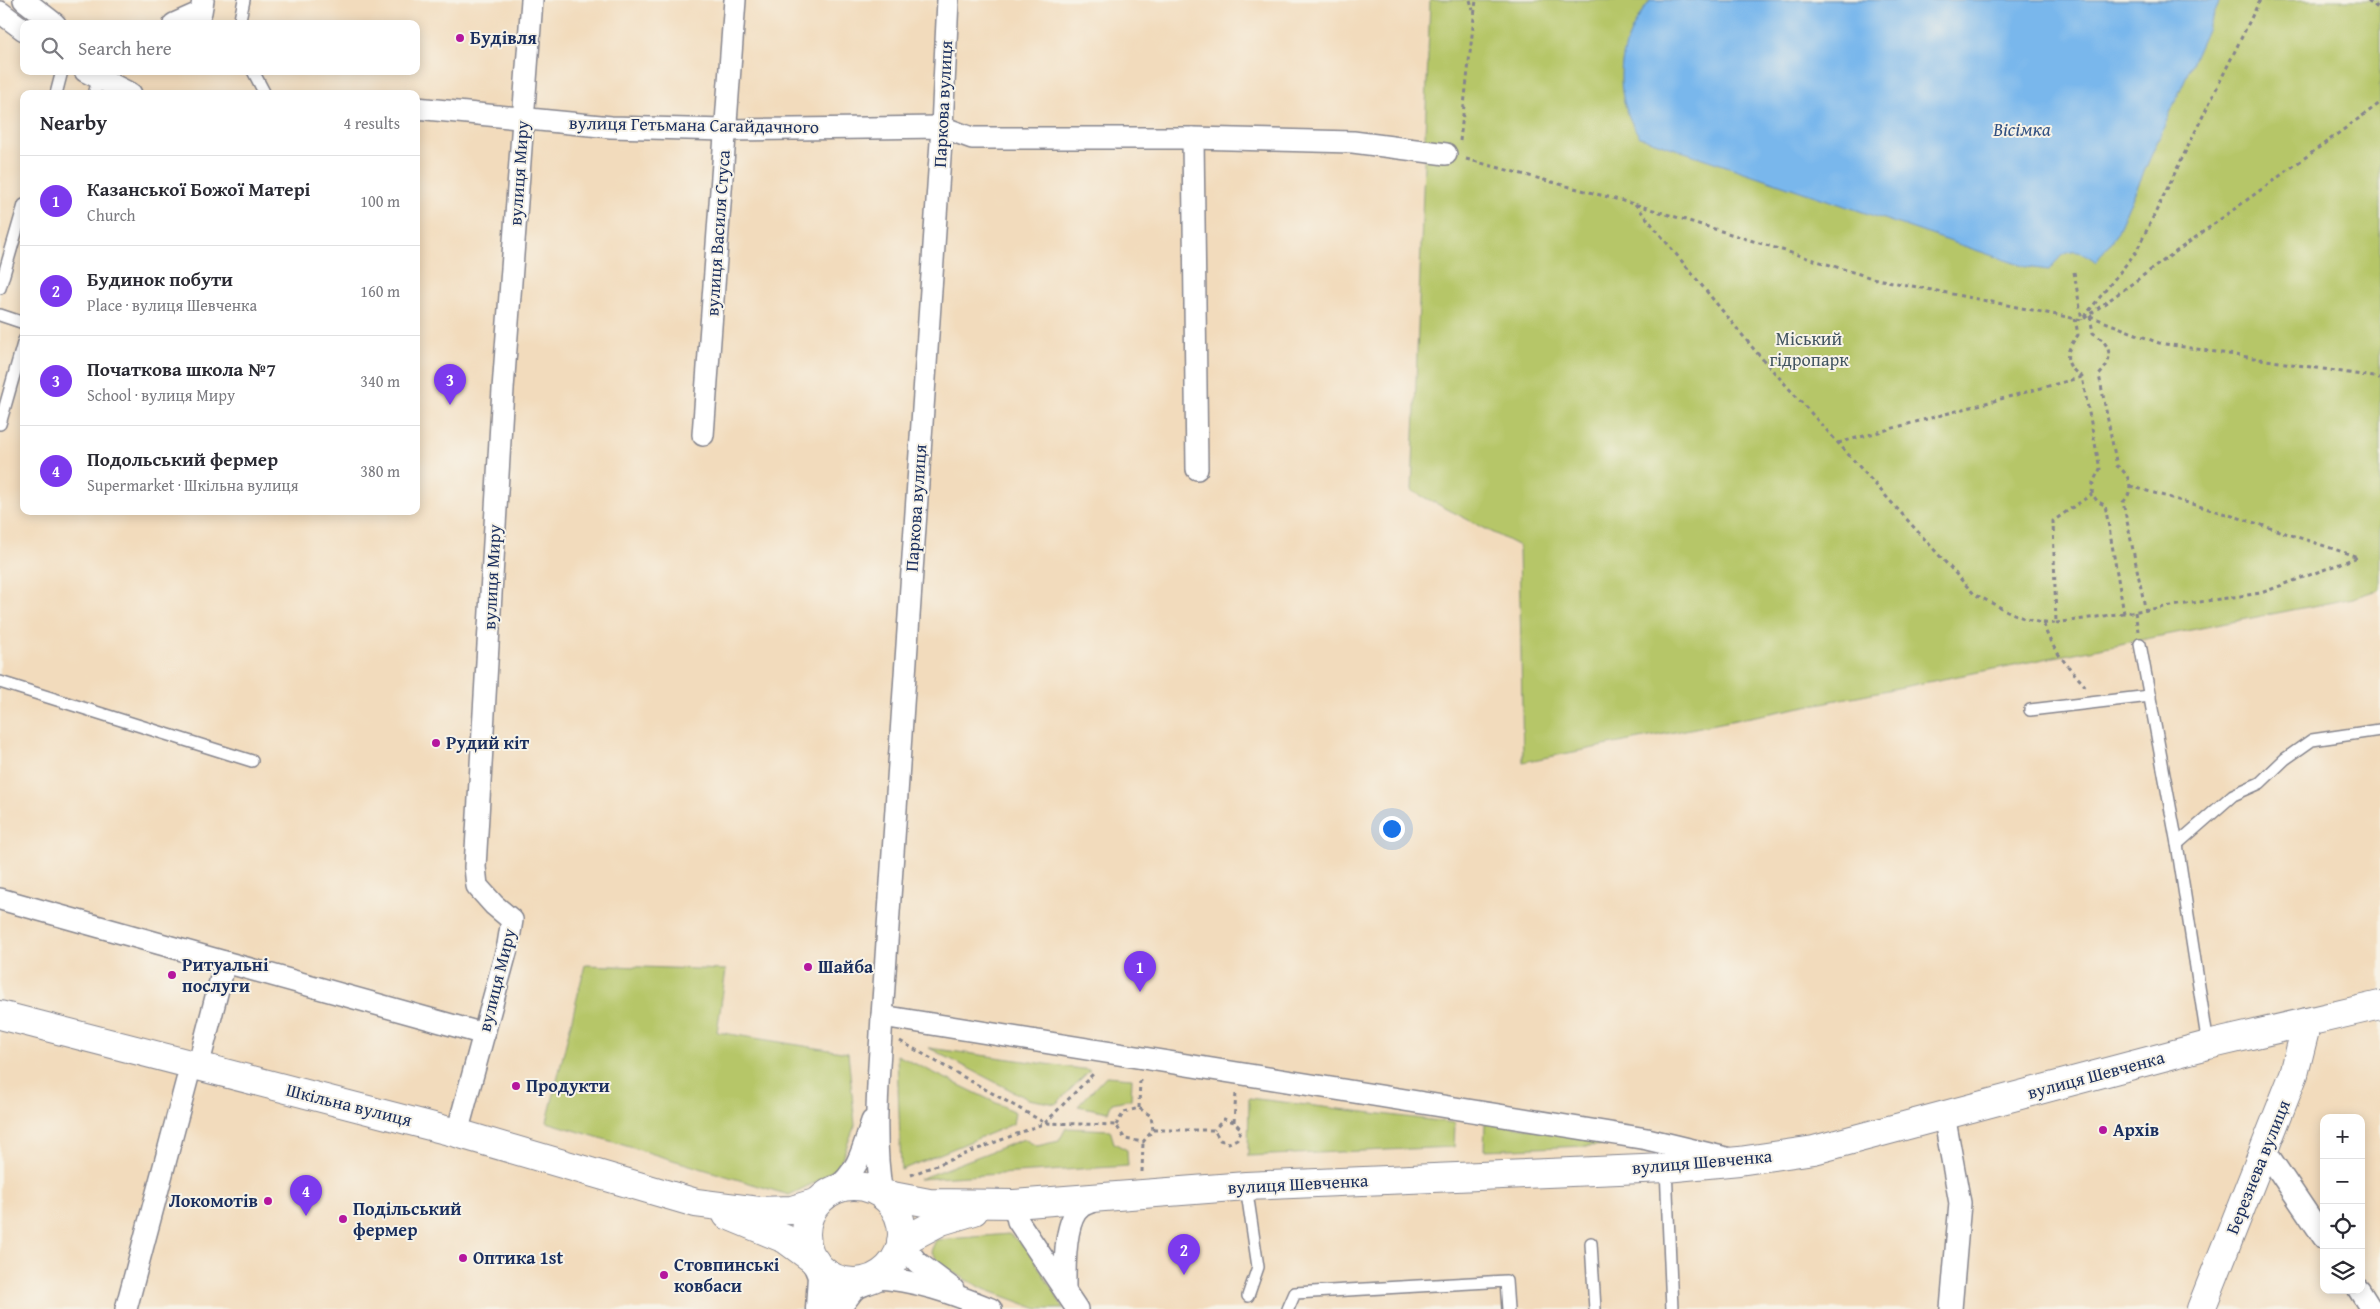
<!DOCTYPE html>
<meta charset="utf-8">
<style>
:root{--surface:#fff;--page:#f7f7f7;--text:#2b2b33;--muted:#7c7c81;--line:#e1e1e2;--accent:#7c3aed}
body{margin:0;font-family:"Gentium Book Plus",serif;background:var(--page);color:var(--text)}
.controls{position:absolute;right:15px;bottom:15px;display:grid;overflow:hidden;border-radius:10px;box-shadow:0 2px 12px #0003}
.controls button{width:45px;height:45px;display:grid;place-items:center;padding:0;border:0;border-bottom:1px solid var(--line);background:var(--surface);color:var(--text);font:25px sans-serif}
.you{position:absolute;left:1391px;top:828px;width:18px;height:18px;margin:-12px;border:4px solid #fff;border-radius:50%;background:#1a73e8;box-shadow:0 0 0 8px #1a73e833}
.badge{display:grid;place-items:center;width:32px;height:32px;border-radius:50%;background:var(--accent);color:#fff;font-size:16px;font-weight:700}
.pin{position:absolute;translate:-50% -41px;filter:drop-shadow(0 1px 2px #0008)}
.pin::after{content:'';position:absolute;top:26px;width:18px;height:15px;background:inherit;clip-path:polygon(0 0,100% 0,50% 100%)}
.list{margin:0;padding:0;list-style:none}
h2{display:flex;justify-content:space-between;align-items:center;height:65px;margin:0;padding:0 20px;font-size:21px}
h2 small{font-size:16px;font-weight:400;color:var(--muted)}
.list li{display:grid;grid-template-columns:32px 1fr auto;gap:15px;align-items:center;box-sizing:border-box;height:90px;padding:0 20px;border-top:1px solid var(--line)}
.list b{display:block;font-size:19px;white-space:nowrap}
.list p{margin:0;font-size:16px;white-space:nowrap;color:var(--muted)}
.list em{font-size:16px;font-style:normal;color:var(--muted)}
.icon{flex:none;width:28px;height:28px;fill:none;stroke:currentColor;stroke-width:2;stroke-linecap:round;stroke-linejoin:round}
.map{position:relative;flex:none;width:2380px;height:1309px;overflow:hidden}
.search{position:absolute;background:var(--surface);box-shadow:0 2px 12px #0003;left:20px;top:20px;width:400px;height:55px;display:flex;align-items:center;gap:12px;box-sizing:border-box;padding:0 18px;border-radius:10px;color:var(--muted);font-size:19px}
.panel{position:absolute;background:var(--surface);box-shadow:0 2px 12px #0003;left:20px;top:90px;width:400px;height:425px;border-radius:10px}
.map>svg:first-child{display:block}
.green{fill:#b6c668;stroke:#687a63}
.water{fill:#79b7ec;stroke:#4a73a5}
.lines{fill:none;stroke-linecap:round;stroke-linejoin:round}
.service-casing{stroke:#86858d;stroke-width:14}
.minor-casing{stroke:#86858d;stroke-width:24}
.tertiary-casing{stroke:#86858d;stroke-width:29}
.secondary-casing{stroke:#86858d;stroke-width:30}
.path{stroke:#86858d;stroke-width:3;stroke-dasharray:4 4;stroke-linecap:butt}
.service{stroke:#fff;stroke-width:11}
.minor{stroke:#fff;stroke-width:21}
.tertiary{stroke:#fff;stroke-width:26}
.secondary{stroke:#fff;stroke-width:28}
.poi-dot{fill:#b5179e;stroke:#f7f3e8;stroke-width:2}
.labels{text-anchor:middle;stroke-width:4;stroke-linejoin:round;paint-order:stroke}
.poi-label{font-size:18px;font-weight:bold;fill:#1b2f5e;stroke:#f7f3e8;text-anchor:start}
.street-label{font-size:18px;fill:#1b2f5e;stroke:#f7f3e8}
.park-label{font-size:18px;fill:#425560;stroke:#f7f3e8}
.water-label{font-size:19px;font-style:italic;fill:#325182;stroke:#f7f3e8}
</style>
<div class="map">
<svg width="2380" height="1309" viewBox="0 0 2380 1309">
<rect width="100%" height="100%" fill="#f7f3e8"/>
<filter id="ink" filterUnits="userSpaceOnUse"><feTurbulence type="fractalNoise" baseFrequency=".02" numOctaves="2"/><feDisplacementMap in="SourceGraphic" scale="10" xChannelSelector="R" yChannelSelector="G"/><feConvolveMatrix kernelMatrix="1 2 1 2 8 2 1 2 1" color-interpolation-filters="sRGB"/></filter>
<filter id="wash" filterUnits="userSpaceOnUse"><feTurbulence type="fractalNoise" baseFrequency=".0096" numOctaves="4" result="noise"/><feDisplacementMap in="SourceGraphic" scale="20" xChannelSelector="R" yChannelSelector="G"/><feGaussianBlur stdDeviation="1.12" result="paint"/><feColorMatrix in="noise" values="0 0 0 0 0 0 0 0 0 0 0 0 0 0 0 0 0 1.4 0 .05"/><feComposite in="paint" operator="in"/></filter>
<g filter="url(#wash)">
<rect width="100%" height="100%" fill="#f2dbbc"/>
<g class="green">
<polygon points="1430,0 2380,0 2380,589 2353,598 1523,762 1519,546 1412,491"/>
<polygon points="585,965 726,970 717,1032 848,1053 855,1125 839,1166 814,1183 789,1195 547,1122"/>
<polygon points="929,1048 1090,1070 1056,1104 1028,1099"/>
<polygon points="897,1055 1015,1112 1013,1124 901,1170"/>
<polygon points="1106,1076 1132,1078 1131,1099 1112,1103 1108,1112 1078,1106"/>
<polygon points="1249,1098 1455,1123 1454,1147 1248,1156"/>
<polygon points="1485,1122 1638,1144 1484,1150"/>
<polygon points="1066,1128 1110,1130 1114,1143 1127,1150 1128,1166 919,1179 1024,1139 1037,1146 1059,1141"/>
<polygon points="1009,1234 1028,1249 1064,1309 1038,1309 984,1289 943,1267 931,1251 936,1240"/>
</g>
<path class="water" d="M1651 0H2220L2117 233 2096 262C2076 245 2064 250 2049 270L2026 267 1640 137C1610 93 1617 41 1651 0Z"/>
</g>
<g filter="url(#ink)">
<g class="lines">
<g class="service-casing">
<g id="service">
<polyline points="239,24 244,0"/>
<polyline points="253,71 265,94"/>
<polyline points="56,94 62,71"/>
<polyline points="94,94 99,78"/>
<polyline points="0,288 24,205"/>
<polyline points="0,315 24,323"/>
<polyline points="0,424 24,340"/>
<polyline points="2140,644 2177,844 2208,1045"/>
<polyline points="0,682 252,761"/>
<polyline points="2030,710 2150,696"/>
<polyline points="2177,844 2233,795 2260,783 2285,759 2312,740 2380,730"/>
<polyline points="1666,1168 1672,1309"/>
<polyline points="1246,1186 1258,1267 1248,1296"/>
<polyline points="1591,1243 1595,1309"/>
<polyline points="1288,1309 1295,1293 1506,1281 1508,1309"/>
</g>
</g>
<g class="minor-casing">
<g id="minor">
<polyline points="24,0 55,24"/>
<polyline points="0,12 24,30"/>
<polyline points="174,24 201,12 203,0"/>
<polyline points="85,71 131,94"/>
<polyline points="416,108 611,127 725,130 942,127 972,138 1193,138 1353,142 1446,154"/>
<polyline points="1193,138 1197,469"/>
<polyline points="703,435 735,0"/>
<polyline points="0,899 225,962 198,1067"/>
<polyline points="225,962 484,1034"/>
<polyline points="882,1016 942,127 948,0"/>
<polyline points="1944,1115 1960,1203 1951,1309"/>
<polyline points="457,1133 508,945 512,920 494,905 477,886 475,867 503,389 532,0"/>
<polyline points="2264,1149 2324,1238"/>
<path d="M835 1189C859 1171 863 1148 872 1121"/>
<path d="M882 1194C872 1136 879 1075 882 1016L1647 1139 1726 1158"/>
<polyline points="1014,1204 1018,1221 1077,1309"/>
<polyline points="901,1242 917,1262 953,1289"/>
<path d="M873 1278C914 1279 954 1294 991 1309"/>
<path d="M1065 1290C1065 1269 1063 1219 1082 1206 1087 1203 1094 1201 1100 1198"/>
<polyline points="2359,1290 2371,1309"/>
<polyline points="126,1309 191,1065"/>
</g>
</g>
<g class="tertiary-casing">
<g id="tertiary">
<polyline points="815,1261 821,1276 819,1309"/>
<polyline points="836,1309 853,1287 873,1278"/>
</g>
</g>
<g class="secondary-casing">
<g id="secondary">
<polyline points="0,1015 457,1133 696,1203 759,1211 792,1210 818,1202"/>
<circle cx="854" cy="1234" r="48"/>
<polyline points="882,1194 929,1203 1014,1204 1246,1186 1666,1168 1739,1161 1814,1150 2208,1045 2380,1005"/>
<polyline points="727,1215 785,1239 815,1261"/>
<polyline points="901,1242 941,1221 974,1211"/>
<polyline points="2201,1309 2294,1074 2307,1022"/>
</g>
</g>
<g class="path">
<polyline points="1470,0 1473,10"/>
<polyline points="2368,0 2380,10"/>
<polyline points="1460,141 1476,0"/>
<polyline points="1466,159 1634,204 1872,278 2082,320 2380,103"/>
<path d="M1635 204 1757 353 1974 594C1999 606 2029 626 2056 623L2053 521 2092 494"/>
<polyline points="2074,272 2082,320"/>
<path d="M2090 316 2093 333C2111 344 2115 359 2099 375L2117 466C2130 474 2135 491 2123 502L2146 612"/>
<polyline points="2090,316 2159,343 2380,378"/>
<polyline points="2084,317 2136,252 2260,0"/>
<path d="M2075 318 2078 335C2064 353 2063 364 2082 377L2100 469 2093 482 2092 494 2098 502 2105 505 2124 613 2261 593 2358 557 2243 519 2130 486"/>
<polyline points="1838,443 2082,377"/>
<polyline points="2135,612 2138,631"/>
<polyline points="2056,623 2124,613"/>
<path d="M2044 624C2049 648 2071 669 2086 687"/>
<polyline points="900,1041 1045,1123 1116,1125 1125,1139 1143,1142 1153,1130 1151,1116 1139,1108 1124,1112 1116,1125"/>
<polyline points="1139,1108 1140,1078"/>
<polyline points="1234,1122 1236,1093"/>
<polyline points="1153,1130 1214,1130 1220,1140 1229,1143 1237,1139 1241,1129 1234,1122 1224,1119 1214,1130"/>
<polyline points="1142,1172 1143,1142"/>
<polyline points="911,1175 1045,1123 1095,1072"/>
</g>
<use href="#service" class="service"/>
<use href="#minor" class="minor"/>
<use href="#tertiary" class="tertiary"/>
<use href="#secondary" class="secondary"/>
</g>
</g>
<g class="poi-dot">
<circle cx="460" cy="38" r="5"/>
<circle cx="436" cy="743" r="5"/>
<circle cx="808" cy="967" r="5"/>
<circle cx="172" cy="975" r="5"/>
<circle cx="516" cy="1086" r="5"/>
<circle cx="2103" cy="1130" r="5"/>
<circle cx="268" cy="1201" r="5"/>
<circle cx="343" cy="1219" r="5"/>
<circle cx="463" cy="1258" r="5"/>
<circle cx="664" cy="1275" r="5"/>
</g>
<g class="labels">
<g class="poi-label">
<text x="470" y="44">Будівля</text>
<text x="446" y="749">Рудий кіт</text>
<text x="182" y="971">Ритуальнi<tspan x="182" dy="21">послуги</tspan></text>
<text x="818" y="973">Шайба</text>
<text x="526" y="1092">Продукти</text>
<text x="2113" y="1136">Архiв</text>
<text x="258" y="1207" text-anchor="end">Локомотiв</text>
<text x="353" y="1215">Подільський<tspan x="353" dy="21">фермер</tspan></text>
<text x="473" y="1264">Оптика 1st</text>
<text x="674" y="1271">Стовпинські<tspan x="674" dy="21">ковбаси</tspan></text>
</g>
<g class="street-label">
<text transform="translate(943 104) rotate(-87)" y="6">Паркова вулиця</text>
<text transform="translate(694 125) rotate(1)" y="6">вулиця Гетьмана Сагайдачного</text>
<text transform="translate(519 173) rotate(-86)" y="6">вулиця Миру</text>
<text transform="translate(718 233) rotate(-86)" y="6">вулиця Василя Стуса</text>
<text transform="translate(916 508) rotate(-86)" y="6">Паркова вулиця</text>
<text transform="translate(492 577) rotate(-87)" y="6">вулиця Миру</text>
<text transform="translate(497 980) rotate(-76)" y="6">вулиця Миру</text>
<text transform="translate(2096 1075) rotate(-15)" y="6">вулиця Шевченка</text>
<text transform="translate(349 1105) rotate(14)" y="6">Шкільна вулиця</text>
<text transform="translate(1702 1162) rotate(-5)" y="6">вулиця Шевченка</text>
<text transform="translate(2258 1167) rotate(-68)" y="6">Березнева вулиця</text>
<text transform="translate(1298 1184) rotate(-3)" y="6">вулиця Шевченка</text>
</g>
<g class="park-label">
<text x="1809" y="345">Міський<tspan x="1809" dy="21">гідропарк</tspan></text>
</g>
<g class="water-label">
<text x="2022" y="136">Вісімка</text>
</g>
</g>
</svg>
<div class="controls">
<button>+</button>
<button>−</button>
<button><svg class="icon" aria-label="locate" viewBox="0 0 24 24"><circle cx="12" cy="12" r="6"/><path d="M12 2v4M12 18v4M2 12h4M18 12h4"/></svg></button>
<button><svg class="icon" aria-label="layers" viewBox="0 0 24 24"><path d="M12 4l9 5-9 5-9-5zM3 14l9 5 9-5"/></svg></button>
</div>
<div class="you"></div>
<div class="pin badge" style="left:1140px;top:992px">1</div>
<div class="pin badge" style="left:1184px;top:1275px">2</div>
<div class="pin badge" style="left:450px;top:405px">3</div>
<div class="pin badge" style="left:306px;top:1216px">4</div>
<div class="search"><svg class="icon" aria-label="search" viewBox="0 0 24 24"><circle cx="10" cy="10" r="6"/><path d="M15 15l6 6"/></svg>Search here</div>
<section class="panel">
<h2>Nearby<small>4 results</small></h2>
<ul class="list">
<li><span class="badge">1</span><div><b>Казанської Божої Матері</b><p>Church</p></div><em>100 m</em></li>
<li><span class="badge">2</span><div><b>Будинок побути</b><p>Place · вулиця Шевченка</p></div><em>160 m</em></li>
<li><span class="badge">3</span><div><b>Початкова школа №7</b><p>School · вулиця Миру</p></div><em>340 m</em></li>
<li><span class="badge">4</span><div><b>Подольський фермер</b><p>Supermarket · Шкільна вулиця</p></div><em>380 m</em></li>
</ul>
</section>
</div>
